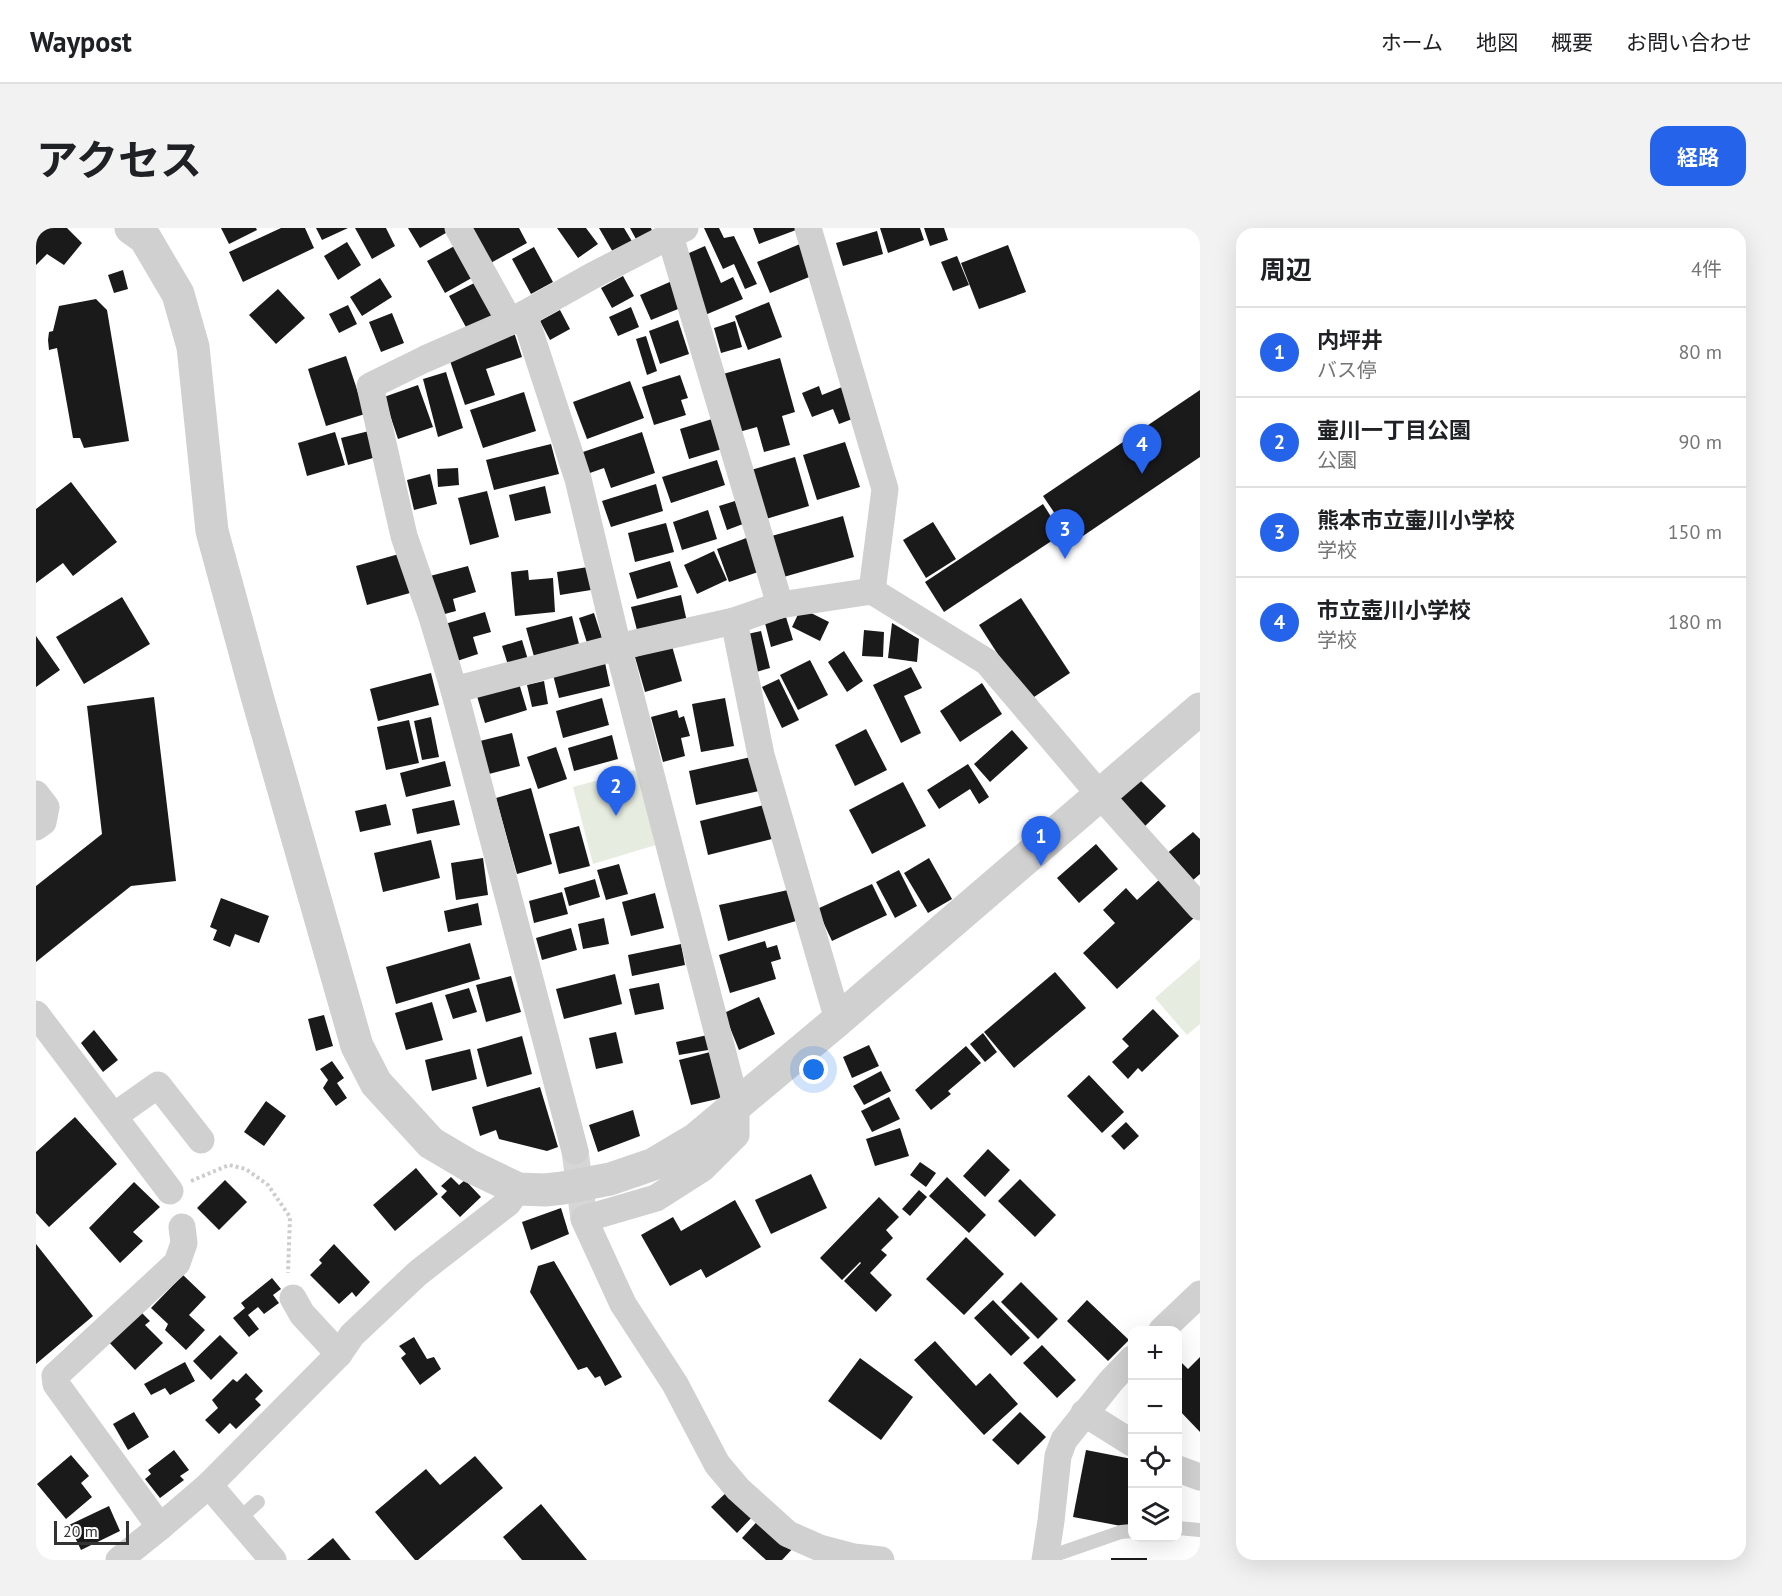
<!DOCTYPE html>
<html lang="ja">
<meta charset="utf-8">
<style>
:root{--surface:#fff;--page:#f2f2f2;--text:#202124;--muted:#757577;--line:#e0e0e0;--accent:#2563eb}
body{margin:0;font-family:"PT Sans","Noto Sans JP",sans-serif;background:var(--page);color:var(--text)}
.controls{position:absolute;right:18px;bottom:18px;display:grid;overflow:hidden;border-radius:12px;box-shadow:0 6px 24px #0002}
.controls button{width:54px;height:54px;display:grid;place-items:center;padding:0;border:0;border-bottom:2px solid var(--line);background:var(--surface);color:var(--text);font:30px sans-serif}
.scale{position:absolute;left:18px;bottom:15px;width:75px;box-sizing:border-box;padding-left:6px;border:3px solid #333;border-top:0;font-size:16px;line-height:21px;white-space:nowrap;color:#333;-webkit-text-stroke:4px #fff;paint-order:stroke}
.you{position:absolute;left:778px;top:842px;width:21px;height:21px;margin:-15px;border:4px solid #fff;border-radius:50%;background:#1a73e8;box-shadow:0 0 0 9px #1a73e833}
.badge{display:grid;place-items:center;width:39px;height:39px;border-radius:50%;background:var(--accent);color:#fff;font-size:20px;font-weight:700}
.pin{position:absolute;translate:-50% -50px;filter:drop-shadow(0 2px 3px #0008)}
.pin::after{content:'';position:absolute;top:32px;width:21px;height:18px;background:inherit;clip-path:polygon(0 0,100% 0,50% 100%)}
.list{margin:0;padding:0;list-style:none}
h2{display:flex;justify-content:space-between;align-items:center;height:78px;margin:0;padding:0 24px;font-size:26px}
h2 small{font-size:20px;font-weight:400;color:var(--muted)}
.list li{display:grid;grid-template-columns:39px 1fr auto;gap:18px;align-items:center;box-sizing:border-box;height:90px;padding:0 24px;border-top:2px solid var(--line)}
.list b{display:block;font-size:22px;white-space:nowrap}
.list p{margin:0;font-size:20px;white-space:nowrap;color:var(--muted)}
.list em{font-size:20px;font-style:normal;color:var(--muted)}
.icon{flex:none;width:33px;height:33px;fill:none;stroke:currentColor;stroke-width:2;stroke-linecap:round;stroke-linejoin:round}
.map{position:relative;flex:none;width:1164px;height:1332px;overflow:hidden;border-radius:18px}
header{display:flex;align-items:center;gap:36px;box-sizing:border-box;height:84px;padding:0 30px;background:var(--surface);border-bottom:2px solid var(--line)}
header strong{font-size:28px}
nav{display:flex;gap:33px;margin-inline-start:auto;font-size:21px}
.intro{display:flex;align-items:center;justify-content:space-between;box-sizing:border-box;height:144px;padding:0 36px}
h1{margin:0;font-size:42px}
.button{padding:15px 27px;border-radius:18px;background:var(--accent);color:#fff;font-size:21px;font-weight:700}
main{display:flex;gap:36px;padding:0 36px}
aside{flex:1;background:var(--surface);border-radius:18px;box-shadow:0 6px 24px #0002}
.map>svg:first-child{display:block}
.green{fill:#e6ecdf}
.building{fill:#1a1a1a}
.lines{fill:none;stroke-linecap:round;stroke-linejoin:round}
.minor-tunnel{stroke:#d6d6d6;stroke-width:27;stroke-dasharray:27 14;stroke-linecap:butt}
.path{stroke:#cdcdcd;stroke-width:4;stroke-dasharray:3 3;stroke-linecap:butt}
.service{stroke:#d0d0d0;stroke-width:14}
.minor{stroke:#d0d0d0;stroke-width:27}
.tertiary{stroke:#d0d0d0;stroke-width:33}
</style>
<header>
<strong>Waypost</strong>
<nav><a>ホーム</a><a>地図</a><a>概要</a><a>お問い合わせ</a></nav>
</header>
<div class="intro"><h1>アクセス</h1><a class="button">経路</a></div>
<main>
<div class="map">
<svg width="1164" height="1332" viewBox="0 0 1164 1332">
<rect width="100%" height="100%" fill="#fff"/>
<g class="green">
<polygon points="603,541 623,616 557,636 537,559"/>
<polygon points="1164,731 1164,796 1151,807 1119,770"/>
</g>
<g class="building">
<polygon points="0,0 31,0 46,15 28,37 11,26 0,37"/>
<polygon points="185,0 220,0 221,2 193,16"/>
<polygon points="245,0 269,0 278,20 207,54 193,24"/>
<polygon points="280,0 312,0 286,12"/>
<polygon points="319,0 350,0 359,18 336,31"/>
<polygon points="372,0 414,0 415,2 384,20"/>
<polygon points="430,0 483,0 491,15 451,37"/>
<polygon points="521,0 550,0 562,16 542,30"/>
<polygon points="563,0 588,0 597,15 578,26"/>
<polygon points="594,0 615,0 617,5 601,13"/>
<polygon points="668,0 683,0 688,10 698,8 721,56 709,61 698,36 687,41"/>
<polygon points="717,0 759,0 760,2 723,16"/>
<polygon points="844,0 884,0 888,12 852,25"/>
<polygon points="888,0 908,0 912,12 894,18"/>
<polygon points="841,3 847,26 807,38 800,15"/>
<polygon points="311,14 325,37 302,52 288,28"/>
<polygon points="424,15 441,47 409,65 391,33"/>
<polygon points="764,16 778,47 734,65 721,34"/>
<polygon points="972,17 990,64 943,81 925,35"/>
<polygon points="669,18 685,55 697,49 707,71 669,87 644,29"/>
<polygon points="498,19 517,54 495,66 476,31"/>
<polygon points="921,28 933,57 917,63 905,34"/>
<polygon points="87,42 92,61 78,65 72,47"/>
<polygon points="587,48 598,68 576,80 565,60"/>
<polygon points="344,50 356,69 326,88 314,69"/>
<polygon points="444,52 461,85 431,101 413,68"/>
<polygon points="636,53 647,79 615,92 604,67"/>
<polygon points="242,61 269,90 240,116 213,87"/>
<polygon points="60,71 71,82 93,213 48,220 44,210 37,210 21,120 13,122 12,112 13,104 17,103 23,78"/>
<polygon points="733,74 746,109 712,122 699,88"/>
<polygon points="312,77 321,96 303,105 293,86"/>
<polygon points="595,79 603,99 582,108 573,89"/>
<polygon points="524,82 534,101 514,112 504,93"/>
<polygon points="356,85 368,115 345,124 333,94"/>
<polygon points="642,92 653,126 624,136 613,103"/>
<polygon points="699,93 706,119 685,125 678,100"/>
<polygon points="478,104 486,129 450,141 459,167 429,177 412,127"/>
<polygon points="610,108 621,143 611,147 600,111"/>
<polygon points="310,128 329,186 290,198 272,141"/>
<polygon points="744,130 759,184 746,188 754,217 728,224 721,199 703,204 687,146"/>
<polygon points="410,144 427,200 402,209 387,151"/>
<polygon points="644,147 652,170 645,172 650,187 618,197 606,159"/>
<polygon points="594,153 608,190 551,211 537,174"/>
<polygon points="382,157 397,199 362,211 348,169"/>
<polygon points="783,158 786,167 806,159 819,190 803,196 797,181 776,189 766,165"/>
<polygon points="1164,162 1164,229 1038,314 1007,268"/>
<polygon points="488,164 500,203 447,220 434,182"/>
<polygon points="676,191 686,221 653,231 644,201"/>
<polygon points="337,202 344,228 312,237 305,210"/>
<polygon points="299,204 309,237 271,248 262,215"/>
<polygon points="606,204 619,245 575,260 568,240 551,246 544,225"/>
<polygon points="809,214 824,259 781,272 767,227"/>
<polygon points="515,216 523,246 458,262 450,232"/>
<polygon points="759,229 773,278 730,291 715,242"/>
<polygon points="681,232 689,257 635,275 626,249"/>
<polygon points="422,240 423,257 402,259 401,241"/>
<polygon points="394,246 401,276 378,282 371,252"/>
<polygon points="35,254 81,314 37,348 27,335 0,355 0,281"/>
<polygon points="620,256 627,283 575,299 566,273"/>
<polygon points="509,258 515,285 479,293 473,267"/>
<polygon points="451,263 463,309 434,317 422,270"/>
<polygon points="699,273 707,296 691,302 683,278"/>
<polygon points="1007,276 1026,306 908,384 889,354"/>
<polygon points="672,282 681,311 646,322 637,294"/>
<polygon points="807,288 818,329 744,350 732,309"/>
<polygon points="897,294 920,331 890,350 867,312"/>
<polygon points="630,295 638,324 599,334 592,305"/>
<polygon points="713,309 725,343 693,354 681,321"/>
<polygon points="678,323 691,352 661,366 648,337"/>
<polygon points="363,326 374,365 331,377 320,338"/>
<polygon points="634,333 642,359 601,371 593,345"/>
<polygon points="432,338 440,364 417,371 420,383 405,387 394,348"/>
<polygon points="552,339 555,362 524,367 521,344"/>
<polygon points="492,342 493,352 517,350 519,384 479,388 475,344"/>
<polygon points="645,367 651,394 602,406 595,379"/>
<polygon points="86,369 114,416 48,456 20,409"/>
<polygon points="985,370 1034,445 992,473 943,397"/>
<polygon points="765,380 793,394 784,413 756,399"/>
<polygon points="449,384 455,404 437,409 442,426 421,433 409,396"/>
<polygon points="558,385 567,413 552,418 543,390"/>
<polygon points="536,388 544,420 499,432 490,400"/>
<polygon points="750,389 757,412 735,419 729,395"/>
<polygon points="856,395 883,411 881,434 852,430"/>
<polygon points="828,402 848,404 847,429 826,428"/>
<polygon points="725,403 734,440 717,445 707,407"/>
<polygon points="0,408 24,442 0,459"/>
<polygon points="486,412 493,435 473,440 466,418"/>
<polygon points="636,418 646,453 609,464 599,429"/>
<polygon points="808,423 827,453 811,464 792,434"/>
<polygon points="568,430 574,458 523,470 516,443"/>
<polygon points="774,432 792,467 762,482 744,447"/>
<polygon points="875,439 886,460 868,468 885,505 865,515 837,457"/>
<polygon points="395,445 403,477 342,493 334,461"/>
<polygon points="743,451 763,492 746,500 726,459"/>
<polygon points="482,452 491,482 449,495 440,465"/>
<polygon points="508,453 512,476 496,479 491,457"/>
<polygon points="946,455 966,486 924,514 904,483"/>
<polygon points="118,469 140,653 95,658 0,734 0,658 66,606 51,478"/>
<polygon points="566,470 573,497 527,510 520,483"/>
<polygon points="689,470 698,518 665,524 656,476"/>
<polygon points="641,482 643,490 648,488 654,508 645,510 649,528 627,534 615,489"/>
<polygon points="395,489 403,529 386,532 378,493"/>
<polygon points="373,492 383,535 350,542 341,499"/>
<polygon points="830,501 851,542 819,558 799,517"/>
<polygon points="976,502 992,520 954,554 938,536"/>
<polygon points="476,505 484,538 449,547 440,514"/>
<polygon points="576,507 582,531 538,543 532,520"/>
<polygon points="520,519 531,551 502,561 491,529"/>
<polygon points="715,529 723,563 660,577 653,543"/>
<polygon points="409,533 415,558 370,569 364,545"/>
<polygon points="932,536 953,569 943,576 934,561 903,581 891,562"/>
<polygon points="1103,551 1130,578 1107,600 1081,573"/>
<polygon points="867,554 890,598 836,626 813,582"/>
<polygon points="495,560 516,636 481,646 460,570"/>
<polygon points="418,572 424,597 381,606 376,581"/>
<polygon points="350,576 355,597 324,604 319,583"/>
<polygon points="728,577 736,611 672,627 664,593"/>
<polygon points="543,598 554,638 523,646 513,606"/>
<polygon points="1157,604 1164,611 1164,646 1156,653 1129,627"/>
<polygon points="395,612 404,650 347,664 338,625"/>
<polygon points="1060,616 1082,641 1043,675 1021,650"/>
<polygon points="447,630 452,667 420,672 415,635"/>
<polygon points="893,630 916,671 892,685 868,645"/>
<polygon points="583,636 592,666 570,672 561,642"/>
<polygon points="863,642 881,678 859,690 840,654"/>
<polygon points="559,651 564,669 533,678 528,660"/>
<polygon points="1124,651 1159,689 1081,761 1047,725 1079,695 1067,682 1090,660 1101,672"/>
<polygon points="836,656 851,687 796,713 781,681"/>
<polygon points="752,662 760,693 692,713 683,677"/>
<polygon points="526,664 532,686 498,695 493,673"/>
<polygon points="619,665 628,700 595,708 586,674"/>
<polygon points="185,670 233,688 223,715 199,706 194,719 177,712 181,702 174,699"/>
<polygon points="442,675 446,697 412,704 408,683"/>
<polygon points="568,690 573,716 547,721 542,696"/>
<polygon points="535,700 541,722 506,732 500,710"/>
<polygon points="729,713 731,720 741,717 745,731 735,734 740,751 694,765 683,727"/>
<polygon points="434,715 444,751 360,776 350,739"/>
<polygon points="645,716 649,737 596,748 592,727"/>
<polygon points="1019,744 1050,780 978,840 948,804"/>
<polygon points="579,746 586,776 528,791 520,761"/>
<polygon points="475,748 485,784 450,794 440,757"/>
<polygon points="623,755 628,781 599,787 593,761"/>
<polygon points="433,760 441,784 417,791 409,767"/>
<polygon points="723,769 739,806 703,822 688,785"/>
<polygon points="396,774 407,812 370,822 359,785"/>
<polygon points="1117,781 1143,808 1106,844 1102,840 1092,851 1076,834 1093,818 1086,811"/>
<polygon points="288,787 297,818 280,823 272,791"/>
<polygon points="58,802 82,832 67,844 45,815"/>
<polygon points="580,804 587,835 560,841 553,810"/>
<polygon points="947,805 961,824 949,834 934,816"/>
<polygon points="676,806 678,821 643,827 640,814"/>
<polygon points="486,808 496,846 451,859 441,821"/>
<polygon points="833,817 843,838 816,850 807,829"/>
<polygon points="930,818 945,835 912,863 915,866 895,882 879,862"/>
<polygon points="434,821 441,851 396,863 389,832"/>
<polygon points="678,823 690,869 655,877 643,832"/>
<polygon points="296,833 308,850 301,855 311,870 300,878 287,860 292,852 284,841"/>
<polygon points="845,843 855,863 828,877 817,858"/>
<polygon points="1053,847 1088,884 1066,905 1031,868"/>
<polygon points="504,859 522,919 511,923 463,911 460,902 444,908 436,879"/>
<polygon points="853,869 864,891 836,904 825,883"/>
<polygon points="230,873 250,888 228,918 208,904"/>
<polygon points="597,882 604,908 562,924 553,897"/>
<polygon points="39,889 81,936 13,999 0,985 0,924"/>
<polygon points="1090,894 1103,908 1088,922 1075,908"/>
<polygon points="864,900 873,928 839,938 830,911"/>
<polygon points="952,921 974,942 949,969 927,948"/>
<polygon points="884,934 900,945 890,959 874,947"/>
<polygon points="380,940 402,966 359,1003 337,977"/>
<polygon points="775,946 791,980 735,1006 719,972"/>
<polygon points="415,949 423,957 429,952 445,969 424,989 405,969 411,963 405,958"/>
<polygon points="911,949 950,987 933,1005 893,968"/>
<polygon points="984,951 1020,987 999,1009 962,973"/>
<polygon points="189,952 211,974 183,1002 161,980"/>
<polygon points="98,954 124,979 97,1004 107,1013 84,1035 53,1000"/>
<polygon points="883,962 891,969 874,988 866,981"/>
<polygon points="843,969 863,989 850,1002 857,1010 845,1022 851,1027 834,1045 856,1067 840,1084 808,1053 825,1035 824,1034 806,1052 784,1030"/>
<polygon points="699,972 725,1019 670,1050 665,1041 634,1058 605,1007 637,989 645,1003"/>
<polygon points="525,980 533,1006 495,1022 486,994"/>
<polygon points="930,1009 968,1046 928,1087 890,1051"/>
<polygon points="0,1016 57,1088 0,1136"/>
<polygon points="298,1016 334,1054 320,1069 316,1064 303,1076 274,1047 286,1035 283,1032"/>
<polygon points="518,1033 586,1149 569,1158 564,1148 559,1150 551,1139 542,1142 494,1064 502,1038"/>
<polygon points="147,1047 170,1069 153,1087 169,1102 150,1122 129,1102 132,1096 115,1080"/>
<polygon points="236,1050 245,1061 237,1067 243,1075 228,1086 222,1079 212,1087 223,1101 213,1109 197,1090 209,1080 205,1075"/>
<polygon points="985,1054 1022,1091 1002,1111 965,1074"/>
<polygon points="957,1072 994,1110 975,1128 938,1090"/>
<polygon points="1051,1072 1093,1112 1072,1133 1031,1093"/>
<polygon points="102,1081 114,1093 109,1097 127,1115 99,1142 70,1111"/>
<polygon points="184,1107 202,1125 175,1152 157,1133"/>
<polygon points="378,1109 391,1131 398,1129 405,1141 384,1157 365,1130 370,1126 363,1118"/>
<polygon points="899,1113 940,1158 954,1145 982,1176 948,1207 878,1132"/>
<polygon points="1006,1117 1040,1152 1021,1170 987,1135"/>
<polygon points="1164,1129 1164,1204 1142,1181 1142,1131 1152,1141"/>
<polygon points="824,1130 877,1169 845,1212 792,1173"/>
<polygon points="149,1134 159,1153 134,1167 129,1160 115,1167 108,1156"/>
<polygon points="210,1145 227,1163 219,1171 225,1177 200,1201 194,1195 183,1206 169,1192 182,1180 176,1172 197,1151 201,1154"/>
<polygon points="98,1184 113,1209 92,1222 77,1196"/>
<polygon points="984,1184 1010,1209 982,1237 956,1212"/>
<polygon points="138,1222 153,1242 144,1248 148,1252 124,1270 109,1251 115,1246 112,1242"/>
<polygon points="1050,1222 1096,1231 1096,1300 1037,1289"/>
<polygon points="35,1227 53,1248 45,1255 56,1269 30,1291 1,1256"/>
<polygon points="439,1228 467,1260 382,1332 379,1332 339,1284 390,1241 404,1257"/>
<polygon points="694,1261 719,1286 701,1305 675,1279"/>
<polygon points="505,1276 551,1332 486,1332 467,1309"/>
<polygon points="73,1278 84,1303 45,1322 33,1297"/>
<polygon points="727,1287 760,1317 746,1332 730,1332 706,1310"/>
<polygon points="297,1310 315,1332 271,1332"/>
<rect x="1075" y="1330" width="36" height="2"/>
</g>
<g class="lines">
<polyline class="minor-tunnel" points="539,923 548,991"/>
<polyline class="path" points="155,953 193,937 210,941 232,957 254,989 252,1045"/>
<g class="service">
<polyline points="203,1291 222,1274"/>
<polyline points="1142,1300 1164,1302"/>
<polyline points="1010,1330 1085,1304 1096,1303"/>
</g>
<g class="minor">
<polyline points="422,0 474,94"/>
<polyline points="772,0 849,261 836,363"/>
<polyline points="634,8 744,377"/>
<polyline points="488,86 542,251 582,419 700,876 700,907 667,940 620,970 548,991 587,1076 639,1156 681,1236 702,1261 752,1306 784,1320 818,1329 845,1332"/>
<polyline points="698,393 725,527 802,792"/>
<polyline points="418,462 582,419 698,393 744,377 836,363 951,434 1064,567 1164,679"/>
<polyline points="0,566 10,579 7,594 0,599"/>
<polyline points="0,786 134,963"/>
<polyline points="78,888 122,857 165,912"/>
<polyline points="539,923 418,462 396,389 368,308 334,158 389,131 474,94 556,48 649,0"/>
<polyline points="257,1070 266,1086 303,1126"/>
<polyline points="1126,1102 1164,1066"/>
<polyline points="1048,1185 1096,1215"/>
<polyline points="1142,1241 1164,1249"/>
<polyline points="173,1257 237,1332"/>
<polyline points="124,1299 20,1156 19,1148 141,1035 148,1015 146,999"/>
<polyline points="83,1332 124,1299 173,1257 303,1126 316,1107 382,1045 472,975 482,961"/>
<polyline points="1009,1332 1015,1293 1022,1228 1028,1212 1075,1153 1096,1131"/>
</g>
<polyline class="tertiary" points="95,0 109,10 142,66 157,119 176,303 221,468 321,818 340,855 395,915 434,938 482,961 509,962 527,960 574,951 618,936 660,911 802,792 1164,481"/>
</g>
</svg>
<div class="controls">
<button>+</button>
<button>−</button>
<button><svg class="icon" aria-label="locate" viewBox="0 0 24 24"><circle cx="12" cy="12" r="6"/><path d="M12 2v4M12 18v4M2 12h4M18 12h4"/></svg></button>
<button><svg class="icon" aria-label="layers" viewBox="0 0 24 24"><path d="M12 4l9 5-9 5-9-5zM3 14l9 5 9-5"/></svg></button>
</div>
<div class="scale">20 m</div>
<div class="you"></div>
<div class="pin badge" style="left:1005px;top:638px">1</div>
<div class="pin badge" style="left:580px;top:588px">2</div>
<div class="pin badge" style="left:1029px;top:331px">3</div>
<div class="pin badge" style="left:1106px;top:246px">4</div>
</div>
<aside>
<h2>周辺<small>4件</small></h2>
<ul class="list">
<li><span class="badge">1</span><div><b>内坪井</b><p>バス停</p></div><em>80 m</em></li>
<li><span class="badge">2</span><div><b>壷川一丁目公園</b><p>公園</p></div><em>90 m</em></li>
<li><span class="badge">3</span><div><b>熊本市立壷川小学校</b><p>学校</p></div><em>150 m</em></li>
<li><span class="badge">4</span><div><b>市立壺川小学校</b><p>学校</p></div><em>180 m</em></li>
</ul>
</aside>
</main>
